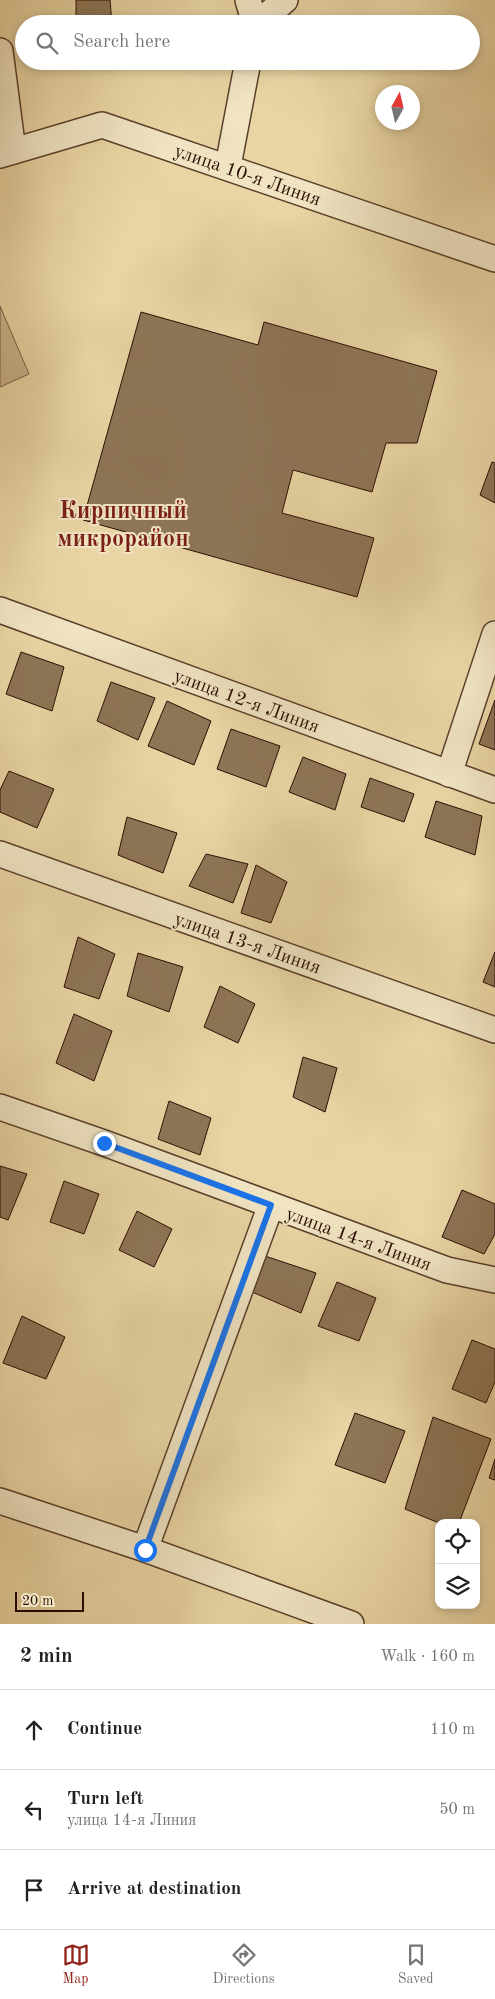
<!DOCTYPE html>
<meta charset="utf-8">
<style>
:root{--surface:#fff;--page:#f2f2f2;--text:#202124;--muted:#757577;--line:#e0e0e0;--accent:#8f2418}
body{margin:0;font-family:"Old Standard TT",serif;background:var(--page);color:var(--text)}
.controls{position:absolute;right:15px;bottom:15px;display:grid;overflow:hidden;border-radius:10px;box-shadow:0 2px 8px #0003}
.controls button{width:45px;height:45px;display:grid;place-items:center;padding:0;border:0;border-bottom:1px solid var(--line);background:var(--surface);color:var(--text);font:25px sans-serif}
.compass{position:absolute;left:375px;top:85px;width:45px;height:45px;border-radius:50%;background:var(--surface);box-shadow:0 2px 8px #0003;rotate:8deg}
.scale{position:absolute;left:15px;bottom:12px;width:69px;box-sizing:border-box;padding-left:5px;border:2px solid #2b0d03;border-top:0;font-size:14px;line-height:18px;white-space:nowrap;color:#2b0d03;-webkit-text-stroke:4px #f0e4c3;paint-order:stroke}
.stop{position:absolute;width:15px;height:15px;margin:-11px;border:4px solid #1a73e8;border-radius:50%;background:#fff}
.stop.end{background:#1a73e8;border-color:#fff;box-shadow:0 1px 5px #0008}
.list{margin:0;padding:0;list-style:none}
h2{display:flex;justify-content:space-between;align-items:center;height:65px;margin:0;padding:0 20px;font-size:21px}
h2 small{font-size:16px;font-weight:400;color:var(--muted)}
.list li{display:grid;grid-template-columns:32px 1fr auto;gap:15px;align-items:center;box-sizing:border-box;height:80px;padding:0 20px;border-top:1px solid var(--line)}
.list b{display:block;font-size:19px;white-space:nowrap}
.list p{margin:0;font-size:16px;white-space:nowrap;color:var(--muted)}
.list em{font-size:16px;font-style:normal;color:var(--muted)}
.icon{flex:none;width:28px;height:28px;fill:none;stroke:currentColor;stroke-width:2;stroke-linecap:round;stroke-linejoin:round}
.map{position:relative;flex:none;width:495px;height:1624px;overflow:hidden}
.search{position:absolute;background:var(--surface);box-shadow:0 2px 8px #0003;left:15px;right:15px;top:15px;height:55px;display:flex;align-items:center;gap:12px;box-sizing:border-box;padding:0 18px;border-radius:28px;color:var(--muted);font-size:19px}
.sheet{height:305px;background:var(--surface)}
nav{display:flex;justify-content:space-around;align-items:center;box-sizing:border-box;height:70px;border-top:1px solid var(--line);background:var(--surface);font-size:14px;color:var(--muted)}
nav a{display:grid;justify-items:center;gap:2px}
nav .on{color:var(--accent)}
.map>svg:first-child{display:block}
.green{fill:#c8b388;stroke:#7a6046}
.building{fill:#8d7556;stroke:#2b0d03}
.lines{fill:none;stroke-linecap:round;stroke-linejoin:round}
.street-casing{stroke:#5a3f2b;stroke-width:28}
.street{stroke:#f0e4c3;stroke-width:25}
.route{stroke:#1a73e8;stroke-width:6}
.labels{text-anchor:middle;stroke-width:4;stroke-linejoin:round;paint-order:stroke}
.street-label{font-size:19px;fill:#2b0d03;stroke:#f0e4c3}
.district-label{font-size:24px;font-weight:bold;fill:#7a1f14;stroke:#f0e4c3}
</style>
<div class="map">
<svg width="495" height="1624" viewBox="0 0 495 1624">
<rect width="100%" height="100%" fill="#e8d5a3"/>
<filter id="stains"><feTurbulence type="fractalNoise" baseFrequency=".004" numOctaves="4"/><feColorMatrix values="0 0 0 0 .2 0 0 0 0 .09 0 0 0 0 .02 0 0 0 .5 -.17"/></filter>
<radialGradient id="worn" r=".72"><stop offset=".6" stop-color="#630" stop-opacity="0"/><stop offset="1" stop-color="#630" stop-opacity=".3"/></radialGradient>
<polygon class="green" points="0,306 29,374 0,387"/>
<g class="building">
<polygon points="76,0 110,0 112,24 76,24"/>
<polygon points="60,20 61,24 28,24"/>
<polygon points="141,312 258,345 264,322 437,371 417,443 386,443 372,492 293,470 282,513 374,538 357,597 83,520"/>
<polygon points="492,462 495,463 495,503 480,495"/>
<polygon points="21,652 64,667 52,711 6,694"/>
<polygon points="111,682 155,698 138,740 97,721"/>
<polygon points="495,700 495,750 479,744"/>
<polygon points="167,701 211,721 194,765 148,746"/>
<polygon points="231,729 280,746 266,787 217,769"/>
<polygon points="303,757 346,774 335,810 289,792"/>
<polygon points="9,771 54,789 37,828 0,812 0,790"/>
<polygon points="370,778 414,794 404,822 361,807"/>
<polygon points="436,801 482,816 475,855 425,837"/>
<polygon points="127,817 177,833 163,873 118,855"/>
<polygon points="206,854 248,864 233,903 189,886"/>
<polygon points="256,865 287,882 271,923 241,913"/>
<polygon points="78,937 115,954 99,999 64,987"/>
<polygon points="495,952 495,987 483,982"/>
<polygon points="138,953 183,967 169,1012 127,996"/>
<polygon points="220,986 255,1004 238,1043 204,1027"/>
<polygon points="74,1014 112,1031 94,1081 56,1063"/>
<polygon points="303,1057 337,1068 325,1112 293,1097"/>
<polygon points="169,1101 211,1118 200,1155 158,1139"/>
<polygon points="0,1166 27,1174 8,1220 0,1217"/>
<polygon points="64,1181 99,1194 84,1234 50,1222"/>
<polygon points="462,1190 495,1204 495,1234 484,1254 442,1237"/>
<polygon points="137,1211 172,1229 154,1267 119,1250"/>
<polygon points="265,1256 316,1273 301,1313 252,1292"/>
<polygon points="337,1282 376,1298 359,1341 318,1326"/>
<polygon points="22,1316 65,1337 46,1379 3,1363"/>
<polygon points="472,1340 495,1349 495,1382 486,1403 452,1389"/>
<polygon points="355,1413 405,1431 385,1483 335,1465"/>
<polygon points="433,1417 491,1439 459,1523 439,1523 405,1509"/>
<polygon points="495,1459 495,1480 489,1478"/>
</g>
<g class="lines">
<g class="street-casing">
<g id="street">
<polyline points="248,0 255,24"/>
<polyline points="257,24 285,0"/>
<polyline points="0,51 13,151"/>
<polyline points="0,155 102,125 495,259"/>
<polyline points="228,166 248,61"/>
<polyline points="0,610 495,790"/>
<polyline points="449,774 495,634"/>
<polyline points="0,854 495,1030"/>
<polyline points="0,1107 104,1143 447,1270 495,1280"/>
<polyline points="0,1501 145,1549 351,1624"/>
<polyline points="145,1549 271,1205"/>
</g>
</g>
<use href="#street" class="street"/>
</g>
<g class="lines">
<polyline class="route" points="104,1143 271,1205 145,1550"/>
</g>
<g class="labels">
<g class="street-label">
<text transform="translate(248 174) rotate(19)" y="7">улица 10-я Линия</text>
<text transform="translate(247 700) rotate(20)" y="7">улица 12-я Линия</text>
<text transform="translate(248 942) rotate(19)" y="7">улица 13-я Линия</text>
<text transform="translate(359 1238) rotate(20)" y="7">улица 14-я Линия</text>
</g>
<g class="district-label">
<text x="123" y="518">Кирпичный<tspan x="123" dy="28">микрорайон</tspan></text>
</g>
</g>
<rect width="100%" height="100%" filter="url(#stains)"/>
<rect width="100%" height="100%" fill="url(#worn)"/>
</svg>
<div class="controls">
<button><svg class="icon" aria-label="locate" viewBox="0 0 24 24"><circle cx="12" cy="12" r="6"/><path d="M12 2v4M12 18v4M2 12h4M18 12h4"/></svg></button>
<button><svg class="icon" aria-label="layers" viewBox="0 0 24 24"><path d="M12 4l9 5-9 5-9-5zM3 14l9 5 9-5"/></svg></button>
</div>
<svg class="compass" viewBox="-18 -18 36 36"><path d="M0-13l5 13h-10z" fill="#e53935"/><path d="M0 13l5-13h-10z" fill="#757577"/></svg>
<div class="scale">20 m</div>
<div class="stop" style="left:145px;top:1550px"></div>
<div class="stop end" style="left:104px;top:1143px"></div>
<div class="search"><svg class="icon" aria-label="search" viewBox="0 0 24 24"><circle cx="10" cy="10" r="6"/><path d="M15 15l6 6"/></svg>Search here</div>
</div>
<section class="sheet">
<h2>2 min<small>Walk · 160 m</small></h2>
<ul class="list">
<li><svg class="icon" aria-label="ahead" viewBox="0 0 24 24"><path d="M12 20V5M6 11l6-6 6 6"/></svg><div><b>Continue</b></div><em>110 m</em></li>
<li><svg class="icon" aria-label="left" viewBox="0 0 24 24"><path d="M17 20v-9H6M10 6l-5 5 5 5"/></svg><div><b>Turn left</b><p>улица 14-я Линия</p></div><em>50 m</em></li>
<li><svg class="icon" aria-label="arrive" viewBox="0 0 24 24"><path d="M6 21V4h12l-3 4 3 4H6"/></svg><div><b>Arrive at destination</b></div></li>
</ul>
</section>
<nav>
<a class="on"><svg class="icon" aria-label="map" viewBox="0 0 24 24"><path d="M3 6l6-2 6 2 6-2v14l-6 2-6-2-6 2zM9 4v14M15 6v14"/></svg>Map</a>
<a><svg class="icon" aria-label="directions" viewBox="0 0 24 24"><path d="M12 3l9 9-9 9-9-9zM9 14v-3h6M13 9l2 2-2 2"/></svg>Directions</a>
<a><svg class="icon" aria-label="saved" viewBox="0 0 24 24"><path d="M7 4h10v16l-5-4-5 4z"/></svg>Saved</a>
</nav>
